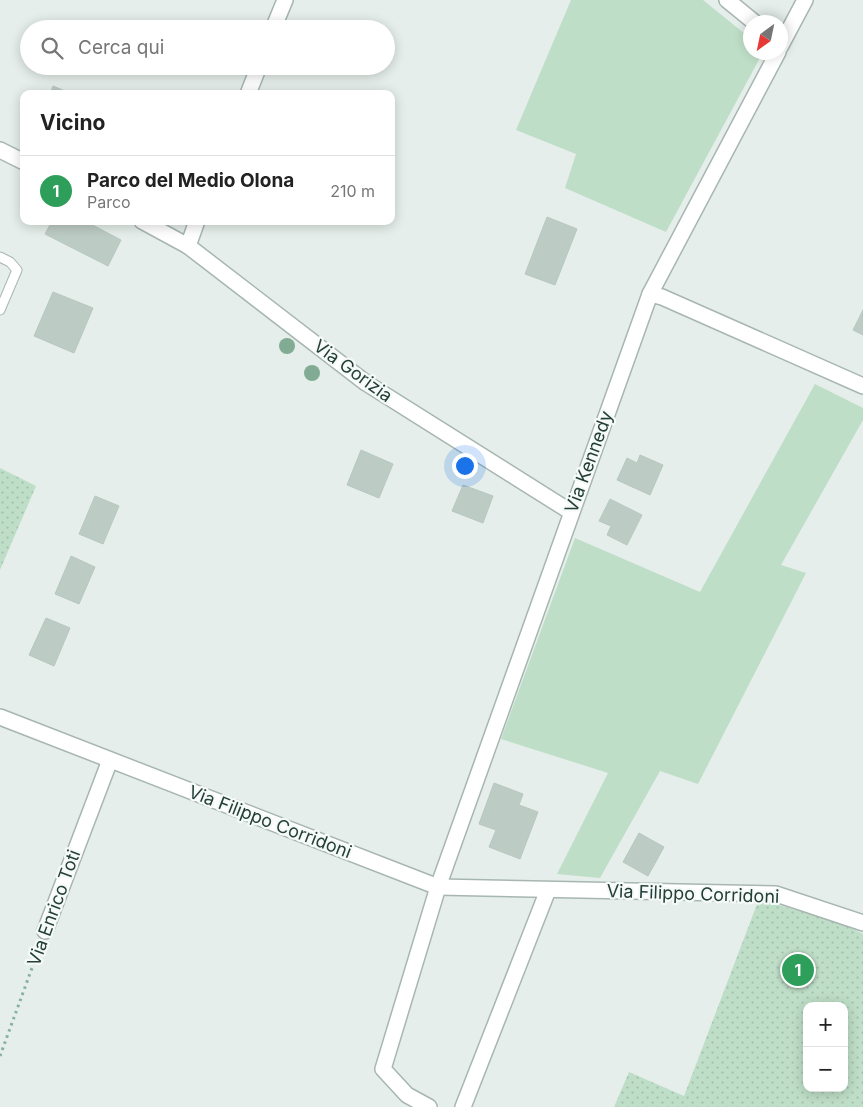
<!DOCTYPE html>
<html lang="it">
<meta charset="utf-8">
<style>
:root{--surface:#fff;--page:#f2f2f2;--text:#222;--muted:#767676;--line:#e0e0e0;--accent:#7e4e3f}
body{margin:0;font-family:Inter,sans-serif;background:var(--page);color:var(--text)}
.controls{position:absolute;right:15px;bottom:15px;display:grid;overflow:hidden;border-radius:10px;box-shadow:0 2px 12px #0003}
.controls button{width:45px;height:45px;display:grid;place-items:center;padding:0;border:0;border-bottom:1px solid var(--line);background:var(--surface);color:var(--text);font:25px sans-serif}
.compass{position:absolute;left:743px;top:15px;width:45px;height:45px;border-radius:50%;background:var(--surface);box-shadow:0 2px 12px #0003;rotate:213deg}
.you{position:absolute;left:464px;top:465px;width:18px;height:18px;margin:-12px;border:4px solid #fff;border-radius:50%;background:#1a73e8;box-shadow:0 0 0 8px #1a73e833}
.badge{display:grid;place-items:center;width:32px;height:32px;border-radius:50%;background:var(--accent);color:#fff;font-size:16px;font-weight:700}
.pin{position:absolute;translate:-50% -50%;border:2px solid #fff;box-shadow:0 1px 5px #0006}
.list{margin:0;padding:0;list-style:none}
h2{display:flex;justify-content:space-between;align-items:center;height:65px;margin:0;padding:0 20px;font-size:21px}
h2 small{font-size:16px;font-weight:400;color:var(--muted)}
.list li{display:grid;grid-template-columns:32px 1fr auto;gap:15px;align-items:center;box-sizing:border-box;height:70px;padding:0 20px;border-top:1px solid var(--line)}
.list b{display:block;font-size:19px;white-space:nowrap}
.list p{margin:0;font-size:16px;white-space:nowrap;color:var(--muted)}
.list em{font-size:16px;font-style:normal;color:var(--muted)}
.icon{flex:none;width:28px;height:28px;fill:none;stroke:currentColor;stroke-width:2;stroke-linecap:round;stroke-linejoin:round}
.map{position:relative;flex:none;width:863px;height:1107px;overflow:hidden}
.search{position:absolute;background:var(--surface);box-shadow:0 2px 12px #0003;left:20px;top:20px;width:375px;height:55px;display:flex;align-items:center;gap:12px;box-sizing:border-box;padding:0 18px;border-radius:28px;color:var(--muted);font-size:19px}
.panel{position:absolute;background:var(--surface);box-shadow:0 2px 12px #0003;left:20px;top:90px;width:375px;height:135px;border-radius:10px}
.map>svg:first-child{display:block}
.grass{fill:#bedec7}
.park{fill:url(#park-dots);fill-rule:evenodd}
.building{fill:#bdcbc5;stroke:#b7c7c0}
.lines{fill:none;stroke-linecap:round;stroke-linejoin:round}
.service-casing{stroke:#a7b6b1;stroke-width:11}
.minor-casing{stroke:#a7b6b1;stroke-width:18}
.path{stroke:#86b0a3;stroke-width:3;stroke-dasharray:2.5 4;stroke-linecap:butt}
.service{stroke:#fff;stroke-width:9}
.minor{stroke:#fff;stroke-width:15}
.tree{fill:#81ab92}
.labels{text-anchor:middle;stroke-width:4.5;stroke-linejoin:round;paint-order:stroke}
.street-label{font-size:18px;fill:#243f38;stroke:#f5faf8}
</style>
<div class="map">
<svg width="863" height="1107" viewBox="0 0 863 1107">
<defs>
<pattern id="park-dots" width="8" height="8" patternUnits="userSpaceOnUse" patternTransform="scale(1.25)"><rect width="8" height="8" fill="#bedec7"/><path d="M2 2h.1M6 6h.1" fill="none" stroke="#a3c0ac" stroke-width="1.8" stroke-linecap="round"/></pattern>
</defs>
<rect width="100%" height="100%" fill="#e5eeea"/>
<g class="grass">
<polygon points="571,0 703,0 750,38 750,52 761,53 762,54 666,232 565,188 576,154 516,130"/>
<polygon points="815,384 863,408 863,420 781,565 806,573 698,784 660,771 600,878 557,874 608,773 501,739 575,538 700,592"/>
</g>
<g class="park">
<polygon points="0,468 36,486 0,570"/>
<path d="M759 899 843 924 863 934V1107H614L629 1072 684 1096ZM807 1006H844V1088H807Z"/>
</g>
<g class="building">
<polygon points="53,86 72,94 50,94"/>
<polygon points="547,217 577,229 555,285 525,274"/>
<polygon points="52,221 85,221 121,240 108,266 45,234"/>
<polygon points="53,292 93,308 74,353 34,336"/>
<polygon points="863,310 863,335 853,330"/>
<polygon points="361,450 393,464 379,498 347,485"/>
<polygon points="640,455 663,465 650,495 617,480 627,458 637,463"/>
<polygon points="463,485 493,496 483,523 452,511"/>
<polygon points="95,496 119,506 103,544 79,534"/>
<polygon points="610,499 642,515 627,545 607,535 611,526 599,521"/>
<polygon points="71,556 95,567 79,604 55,594"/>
<polygon points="46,618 70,628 54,666 29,655"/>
<polygon points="494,783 523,794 519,805 538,812 520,859 489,847 496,830 479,824"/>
<polygon points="639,833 664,847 648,876 623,862"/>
</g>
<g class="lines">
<g class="service-casing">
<polyline id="service" points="0,257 10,262 17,270 0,310"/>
</g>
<g class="minor-casing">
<g id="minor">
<polyline points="727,0 754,22"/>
<polyline points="273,29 285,0"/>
<polyline points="780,47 805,0"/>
<polyline points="248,94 259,66"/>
<polyline points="0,150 24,162"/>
<polyline points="142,221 188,246 366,383 571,512"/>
<polyline points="188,246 197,221"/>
<polyline points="650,294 662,297 863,386"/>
<polyline points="0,717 438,887 776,894 863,923"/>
<polyline points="45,931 110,760"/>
<polyline points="429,1107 407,1095 383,1069 438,887 650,294 778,52"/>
<polyline points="463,1107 548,890"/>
</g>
</g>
<polyline class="path" points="0,1056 40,946"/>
<use href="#service" class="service"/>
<use href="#minor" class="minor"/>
</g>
<g class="tree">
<circle cx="287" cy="346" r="8"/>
<circle cx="312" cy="373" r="8"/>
</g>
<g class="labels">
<g class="street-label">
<text transform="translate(353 371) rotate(36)" y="6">Via Gorizia</text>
<text transform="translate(589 462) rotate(-70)" y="6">Via Kennedy</text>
<text transform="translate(270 822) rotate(21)" y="6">Via Filippo Corridoni</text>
<text transform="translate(693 894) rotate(2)" y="6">Via Filippo Corridoni</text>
<text transform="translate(54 908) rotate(-70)" y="6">Via Enrico Toti</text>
</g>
</g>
</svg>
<div class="controls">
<button>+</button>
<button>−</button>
</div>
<svg class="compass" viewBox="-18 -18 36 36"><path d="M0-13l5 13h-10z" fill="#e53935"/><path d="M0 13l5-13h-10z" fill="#767676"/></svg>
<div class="you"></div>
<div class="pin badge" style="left:798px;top:970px;background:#2e9e5b">1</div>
<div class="search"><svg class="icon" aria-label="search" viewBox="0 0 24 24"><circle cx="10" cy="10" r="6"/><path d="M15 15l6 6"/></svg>Cerca qui</div>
<section class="panel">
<h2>Vicino<small></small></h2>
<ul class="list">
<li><span class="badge" style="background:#2e9e5b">1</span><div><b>Parco del Medio Olona</b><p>Parco</p></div><em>210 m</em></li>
</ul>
</section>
</div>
